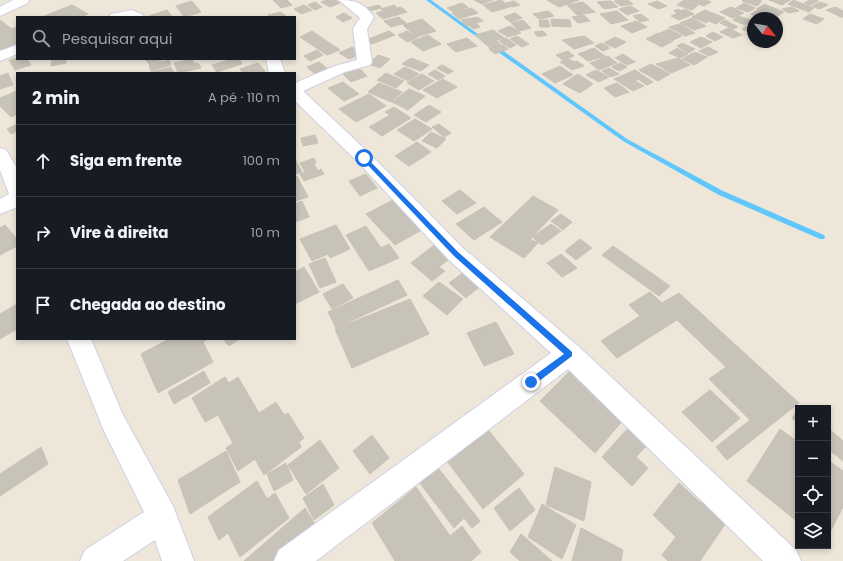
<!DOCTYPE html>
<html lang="pt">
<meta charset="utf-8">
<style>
:root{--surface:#171b24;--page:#20242c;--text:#f1f3f6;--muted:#9ea1a6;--line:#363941}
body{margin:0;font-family:Poppins,sans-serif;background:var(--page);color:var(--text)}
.controls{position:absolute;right:12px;bottom:12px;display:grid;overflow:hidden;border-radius:0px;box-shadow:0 2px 6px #0003}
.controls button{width:36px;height:36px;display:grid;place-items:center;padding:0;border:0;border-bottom:1px solid var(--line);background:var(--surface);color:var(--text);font:20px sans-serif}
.compass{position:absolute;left:747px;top:12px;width:36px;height:36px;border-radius:50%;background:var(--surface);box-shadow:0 2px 6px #0003;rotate:120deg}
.stop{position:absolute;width:12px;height:12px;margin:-9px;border:3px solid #1a73e8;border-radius:50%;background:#fff}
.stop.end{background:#1a73e8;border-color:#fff;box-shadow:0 1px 4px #0008}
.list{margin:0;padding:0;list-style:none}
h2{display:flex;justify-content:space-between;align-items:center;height:52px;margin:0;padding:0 16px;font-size:17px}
h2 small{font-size:13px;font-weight:400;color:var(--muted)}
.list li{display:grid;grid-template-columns:26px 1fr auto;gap:12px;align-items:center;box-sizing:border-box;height:72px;padding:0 16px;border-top:1px solid var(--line)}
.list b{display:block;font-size:15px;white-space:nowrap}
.list em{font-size:13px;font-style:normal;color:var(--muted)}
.icon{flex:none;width:22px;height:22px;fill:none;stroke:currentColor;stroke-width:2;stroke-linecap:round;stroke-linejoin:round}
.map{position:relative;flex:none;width:843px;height:561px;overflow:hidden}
.search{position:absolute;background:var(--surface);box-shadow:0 2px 6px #0003;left:16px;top:16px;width:280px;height:44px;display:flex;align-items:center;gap:10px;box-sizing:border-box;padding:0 14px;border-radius:0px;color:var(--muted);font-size:15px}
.panel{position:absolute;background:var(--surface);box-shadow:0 2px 6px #0003;left:16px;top:72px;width:280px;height:268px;border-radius:0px}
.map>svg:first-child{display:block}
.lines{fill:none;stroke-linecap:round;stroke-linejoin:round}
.stream{fill:#5fc7fc;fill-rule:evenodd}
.building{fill:#c8c3b9;stroke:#c9c2b3}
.minor-casing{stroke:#ced1e4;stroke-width:2}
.minor{fill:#fff;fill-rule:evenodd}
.route{fill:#1a73e8}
</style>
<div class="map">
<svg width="843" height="561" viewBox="0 0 843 561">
<rect width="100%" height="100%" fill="#ede6d9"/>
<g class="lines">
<g class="stream">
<polygon points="426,0 431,0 485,39 481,40"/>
<polygon points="491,45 495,45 627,139 723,191 824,235 825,237 824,239 820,239 719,195 623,141 491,47"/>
</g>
</g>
<g class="building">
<polygon points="273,0 287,0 292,5 281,8"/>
<polygon points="327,0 335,0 340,3 330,7 321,2"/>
<polygon points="474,0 493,0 482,4"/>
<polygon points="501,0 510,7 492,12 483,5"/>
<polygon points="547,0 579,0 559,7"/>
<polygon points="628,0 633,4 621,6 614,1"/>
<polygon points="684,0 698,5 692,10 677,5"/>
<polygon points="687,0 706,0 711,2 704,6"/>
<polygon points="743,0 758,0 762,1 757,6 742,1"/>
<polygon points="769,0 790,0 782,5"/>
<polygon points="793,0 814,8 809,12 788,4"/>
<polygon points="810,0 814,0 818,1 810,5 804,3"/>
<polygon points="192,1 201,12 184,17 176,6"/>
<polygon points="514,1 520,5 512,7 506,3"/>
<polygon points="611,1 618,7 604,9 597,2"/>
<polygon points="657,1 667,6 658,9 648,4"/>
<polygon points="315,2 322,7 315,10 308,5"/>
<polygon points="583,2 595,12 577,15 567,5"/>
<polygon points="820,2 828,5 819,9 812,6"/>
<polygon points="462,3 468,7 454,12 447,8"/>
<polygon points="744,3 755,8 748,12 736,8"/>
<polygon points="764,4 784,12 778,16 757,9"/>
<polygon points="72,5 88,14 81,17 42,17"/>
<polygon points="304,5 312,10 301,14 294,9"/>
<polygon points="379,5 382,8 369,11 366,8"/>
<polygon points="394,5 397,8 401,7 407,12 383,19 376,13 383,11 381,9"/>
<polygon points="631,6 639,11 627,15 619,9"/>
<polygon points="731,7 744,13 733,18 720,12"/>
<polygon points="792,7 799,11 789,13 782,9"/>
<polygon points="836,7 843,11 843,17 841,17 826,10"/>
<polygon points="471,8 478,13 459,19 452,13"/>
<polygon points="678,9 681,11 685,9 694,14 679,20 671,16 678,13 674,11"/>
<polygon points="167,10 172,17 150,17 149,16"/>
<polygon points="705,10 725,18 716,24 709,21 706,23 692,17"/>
<polygon points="758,10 773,16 760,18 751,14"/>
<polygon points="548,11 554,16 539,19 533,14"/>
<polygon points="617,11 628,20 611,24 600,14"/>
<polygon points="281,12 287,17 270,17 268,15"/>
<polygon points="344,13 352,18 343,22 336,17"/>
<polygon points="515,13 522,18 510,22 504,17"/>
<polygon points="641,14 649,20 640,22 633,16"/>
<polygon points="810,14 824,19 817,24 803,19"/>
<polygon points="584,15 590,21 578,23 572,17"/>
<polygon points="739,16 752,21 745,25 733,20"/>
<polygon points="399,17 406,23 391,27 384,21"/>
<polygon points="478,17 483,21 476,23 480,27 473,29 469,25 466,26 461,20"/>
<polygon points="692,18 706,26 694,30 680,23"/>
<polygon points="422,19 436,31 416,37 403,25"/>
<polygon points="551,19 570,20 571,27 552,26"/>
<polygon points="0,20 12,29 17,27 17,43 0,50"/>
<polygon points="523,20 531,28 519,31 511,23"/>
<polygon points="539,20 548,20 550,27 540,27"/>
<polygon points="725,20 738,27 733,29 720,23"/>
<polygon points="636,21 647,27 632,33 621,26"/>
<polygon points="680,24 695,33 685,36 669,27"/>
<polygon points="751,24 753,24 753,34 742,29"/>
<polygon points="510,26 521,33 508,37 498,31"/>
<polygon points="729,28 742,35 733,38 720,32"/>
<polygon points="669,29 682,36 673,40 660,33"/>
<polygon points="493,30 504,38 496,40 501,45 490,48 475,35"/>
<polygon points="312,31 340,50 327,55 300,37"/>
<polygon points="389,31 395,35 372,44 366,40"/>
<polygon points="407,31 417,38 407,42 398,35"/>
<polygon points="543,31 547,35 538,37 534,32"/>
<polygon points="713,32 723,37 715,41 706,36"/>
<polygon points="658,33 673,41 662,47 646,39"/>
<polygon points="428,35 441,44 423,51 411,42"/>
<polygon points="517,36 529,44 522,47 510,39"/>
<polygon points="584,36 594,43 574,49 562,40"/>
<polygon points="615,37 626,42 615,48 604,43"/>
<polygon points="701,37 712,42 701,48 690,42"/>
<polygon points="467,38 477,46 456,52 447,44"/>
<polygon points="506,38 516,45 510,48 499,41"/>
<polygon points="601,43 610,48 603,51 595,46"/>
<polygon points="682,43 695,49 689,53 677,46"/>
<polygon points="503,45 508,49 495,54 489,49"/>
<polygon points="352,47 361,54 349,59 339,53"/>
<polygon points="708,47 718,52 709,56 699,51"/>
<polygon points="594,48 605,56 588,61 578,54"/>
<polygon points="677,48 688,54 680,58 669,53"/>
<polygon points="317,50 323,55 310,61 304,56"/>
<polygon points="568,51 574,56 563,60 556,55"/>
<polygon points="695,52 707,57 694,65 682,59"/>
<polygon points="623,54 635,62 627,65 615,58"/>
<polygon points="378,55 390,59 380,68 368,64"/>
<polygon points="608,56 617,63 599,70 590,63"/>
<polygon points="17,58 27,59 31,65 15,70 9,60"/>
<polygon points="411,58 429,65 421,71 402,64"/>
<polygon points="678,58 690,65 671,73 656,64"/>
<polygon points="52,59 66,59 66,63 51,66"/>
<polygon points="145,59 165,59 149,64"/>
<polygon points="192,59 194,63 199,64 201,68 178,73 174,63"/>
<polygon points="233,59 239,59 242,64 217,72 212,65"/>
<polygon points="569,59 574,62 577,61 584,66 572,70 560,62"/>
<polygon points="169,60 171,65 151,71 149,65"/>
<polygon points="319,62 328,69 315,74 307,67"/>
<polygon points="258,63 265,71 258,73 243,73 240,69"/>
<polygon points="620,63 627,67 619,71 612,67"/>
<polygon points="651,64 670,74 658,81 639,70"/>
<polygon points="442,65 453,71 448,74 437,68"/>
<polygon points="560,66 573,75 555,83 542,74"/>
<polygon points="171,67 174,73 148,73"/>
<polygon points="405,67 419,74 408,81 394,74"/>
<polygon points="359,68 367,76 351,82 343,74"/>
<polygon points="609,68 619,74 611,77 602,71"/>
<polygon points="435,70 445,76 438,80 428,74"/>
<polygon points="596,70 609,77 599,82 586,75"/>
<polygon points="635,70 653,82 647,85 638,79 635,81 644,86 633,91 614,79"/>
<polygon points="8,73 13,85 0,89 0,76"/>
<polygon points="386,73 404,81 396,88 377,80"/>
<polygon points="422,74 434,81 419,90 407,83"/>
<polygon points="578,74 593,84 580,93 563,84"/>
<polygon points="443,79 457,87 437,98 423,90"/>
<polygon points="343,82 359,94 344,101 328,88"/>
<polygon points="379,83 402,92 391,102 368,92"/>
<polygon points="617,83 629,92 615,97 604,88"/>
<polygon points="409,89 425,96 408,110 392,102"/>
<polygon points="17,91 17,114 11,117 0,106 0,98"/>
<polygon points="369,94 386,106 356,122 339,109"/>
<polygon points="429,105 441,112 426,122 414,115"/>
<polygon points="394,107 411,118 382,136 369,127 390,115 385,112"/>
<polygon points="415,119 432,129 414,141 397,130"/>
<polygon points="17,124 17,131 11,134 7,129"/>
<polygon points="439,124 451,133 444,137 432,127"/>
<polygon points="431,132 446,139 437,148 422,141"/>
<polygon points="315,135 318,143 303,146 301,138"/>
<polygon points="417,142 431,152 409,166 395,156"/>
<polygon points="314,158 316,163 314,164 318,171 321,169 324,174 304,181 300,174 305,172 300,163"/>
<polygon points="295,159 302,172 295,174"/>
<polygon points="366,174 377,188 360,196 349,181"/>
<polygon points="297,176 308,197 295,201 295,177"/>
<polygon points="460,190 476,203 457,214 442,201"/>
<polygon points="533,196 558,210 530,239 538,243 524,258 490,237"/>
<polygon points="393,200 423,229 395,245 366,214"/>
<polygon points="302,201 309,217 295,222 295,204"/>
<polygon points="484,207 502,222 474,240 456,224"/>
<polygon points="561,214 572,222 563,230 551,221"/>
<polygon points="551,224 561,231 542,245 532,237"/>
<polygon points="5,225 17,239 17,246 0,255 0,228"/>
<polygon points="336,225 350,249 330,258 328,254 312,261 300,239"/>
<polygon points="366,226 381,248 389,244 399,258 369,271 346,235"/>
<polygon points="580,239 592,248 576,260 565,251"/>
<polygon points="437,243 453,256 439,267 445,271 432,281 411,263"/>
<polygon points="613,246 670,286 659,296 602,255"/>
<polygon points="561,254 577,268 562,277 547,263"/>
<polygon points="325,258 336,282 320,288 309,264"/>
<polygon points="304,267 319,292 295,304 295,272"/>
<polygon points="468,269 485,282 466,298 449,283"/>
<polygon points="398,280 407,295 336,328 328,312"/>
<polygon points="439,282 463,299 447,315 423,296"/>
<polygon points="343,284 353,298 332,309 323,294"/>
<polygon points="650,292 662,303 679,293 799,403 727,460 716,447 750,420 709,379 726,367 677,320 617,358 601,341 640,316 629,305"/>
<polygon points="410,299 429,334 352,368 335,329"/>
<polygon points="17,304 17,329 0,339 0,314"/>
<polygon points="496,322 514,354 484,366 467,333"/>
<polygon points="169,339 208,339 203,342 213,362 158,393 141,354"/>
<polygon points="223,339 239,339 229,346"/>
<polygon points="204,371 210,383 174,404 168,392"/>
<polygon points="570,371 624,419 595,453 540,401"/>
<polygon points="225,377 229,383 238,377 259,413 276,402 284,415 288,413 304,438 299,442 301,447 264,475 255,459 238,471 226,448 233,443 218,415 205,422 192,398"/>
<polygon points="710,390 740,418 712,442 682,412"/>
<polygon points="798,411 798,423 792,418"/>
<polygon points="484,425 524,474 483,509 444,457"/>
<polygon points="630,426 649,443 636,457 648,468 632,486 602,457"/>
<polygon points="828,428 843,441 843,461 828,449"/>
<polygon points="780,429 798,442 798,522 747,481"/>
<polygon points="372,435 389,458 370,474 353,451"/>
<polygon points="320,440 339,468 306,494 288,465"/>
<polygon points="41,447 48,464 0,496 0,474"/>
<polygon points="226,451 240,482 190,514 178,480"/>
<polygon points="431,459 480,521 472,528 464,518 454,528 413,474"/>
<polygon points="828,460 843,471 843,507 828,536"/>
<polygon points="286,463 293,480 274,491 267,474"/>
<polygon points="555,467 591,482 584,521 546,505"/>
<polygon points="257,481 267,499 275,493 289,518 240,557 228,533 219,540 208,517"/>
<polygon points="679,483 701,503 704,498 728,520 700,561 668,561 662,555 676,537 653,515"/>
<polygon points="323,484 334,505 314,520 303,498"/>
<polygon points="416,487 450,536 462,526 481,552 471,561 395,561 372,523"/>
<polygon points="519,488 535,510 510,531 494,508"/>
<polygon points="542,504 576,525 562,559 528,537"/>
<polygon points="305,508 316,526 277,561 244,561"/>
<polygon points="581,528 623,550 621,561 572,561"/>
<polygon points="521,534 552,561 520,561 510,552"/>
</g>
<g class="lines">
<g class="minor-casing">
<g id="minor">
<polygon points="13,0 29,0 28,3 0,16 0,7"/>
<path d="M339 0C355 0 364 3 374 17L367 29 372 62 370 65 345 72 303 91 370 154 463 248 578 346 796 550 801 561H763L568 369 316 561H274L279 550 551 353 449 260 358 162 295 101V83L335 66 357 60 353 29 360 18Z"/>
<polygon points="132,10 142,14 144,17 109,17 111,14"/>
<polygon points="17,45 17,54 0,61 0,51"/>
<polygon points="266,59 280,59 285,73 269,73"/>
<polygon points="0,148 6,150 17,168 17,207 0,214 0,199 9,194 0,170"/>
<polygon points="67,339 91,339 122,413 173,506 194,561 162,561 155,540 123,561 80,561 85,550 144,512 104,431"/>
</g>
</g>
<use href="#minor" class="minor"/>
</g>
<polygon class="route" points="362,157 366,157 458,252 572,352 572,356 534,385 528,385 528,380 564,354 454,256 362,159"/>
</svg>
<div class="controls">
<button>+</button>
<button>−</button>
<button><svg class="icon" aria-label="locate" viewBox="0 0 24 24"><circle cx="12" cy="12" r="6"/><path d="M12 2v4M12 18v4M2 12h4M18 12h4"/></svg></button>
<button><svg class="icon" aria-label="layers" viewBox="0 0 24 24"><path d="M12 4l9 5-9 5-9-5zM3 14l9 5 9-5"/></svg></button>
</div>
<svg class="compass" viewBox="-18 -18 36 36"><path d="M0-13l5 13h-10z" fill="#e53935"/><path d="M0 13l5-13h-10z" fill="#9ea1a6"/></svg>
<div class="stop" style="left:364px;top:158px"></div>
<div class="stop end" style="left:531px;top:382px"></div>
<div class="search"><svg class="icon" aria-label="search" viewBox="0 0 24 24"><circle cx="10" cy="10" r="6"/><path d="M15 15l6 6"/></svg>Pesquisar aqui</div>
<section class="panel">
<h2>2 min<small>A pé · 110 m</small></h2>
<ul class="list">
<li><svg class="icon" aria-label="ahead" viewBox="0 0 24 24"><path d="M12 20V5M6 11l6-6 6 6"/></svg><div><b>Siga em frente</b></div><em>100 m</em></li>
<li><svg class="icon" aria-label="right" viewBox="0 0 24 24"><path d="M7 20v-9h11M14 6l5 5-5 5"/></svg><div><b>Vire à direita</b></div><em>10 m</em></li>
<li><svg class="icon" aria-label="arrive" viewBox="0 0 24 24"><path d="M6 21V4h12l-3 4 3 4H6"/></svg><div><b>Chegada ao destino</b></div></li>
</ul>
</section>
</div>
